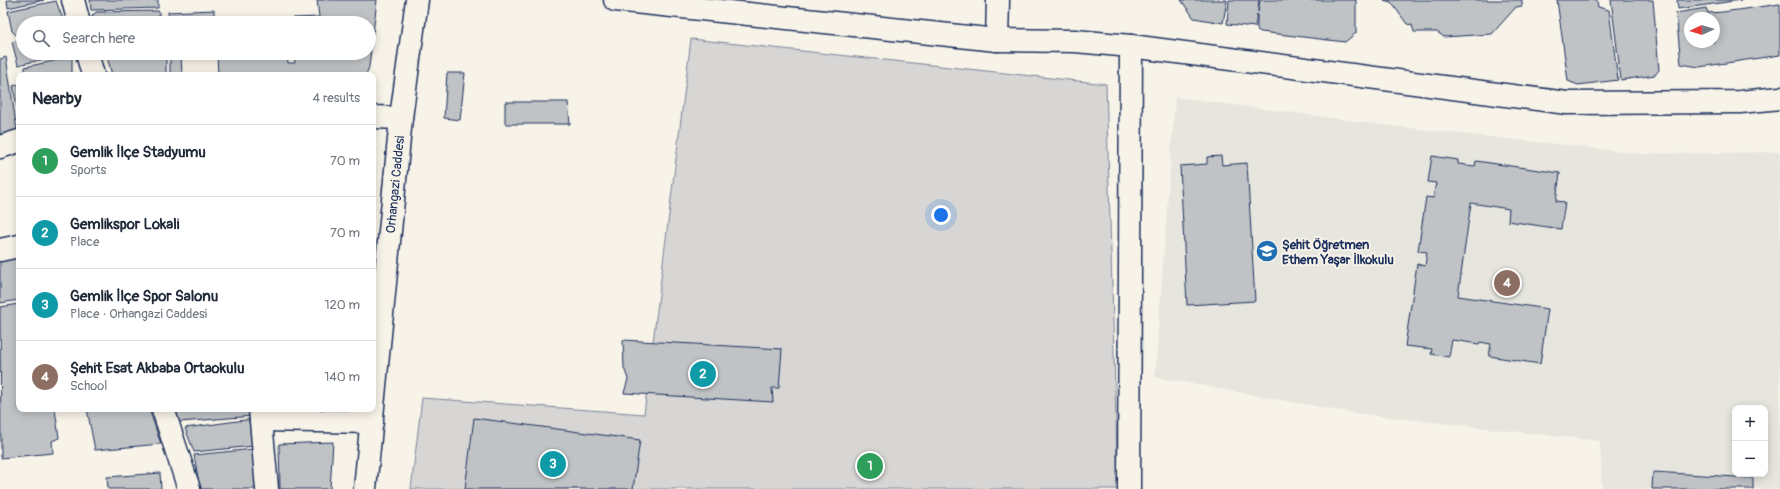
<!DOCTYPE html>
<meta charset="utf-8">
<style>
:root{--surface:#fff;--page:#f6f6f7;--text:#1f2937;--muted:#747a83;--line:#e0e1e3;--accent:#2563eb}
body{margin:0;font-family:Pangolin,sans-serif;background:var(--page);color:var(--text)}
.controls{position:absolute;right:12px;bottom:12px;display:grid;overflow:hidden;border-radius:8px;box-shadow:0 2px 10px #0003}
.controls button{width:36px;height:36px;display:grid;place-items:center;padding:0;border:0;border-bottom:1px solid var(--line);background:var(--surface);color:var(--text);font:20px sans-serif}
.compass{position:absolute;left:1684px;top:12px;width:36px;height:36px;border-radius:50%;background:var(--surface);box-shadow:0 2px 10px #0003;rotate:266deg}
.you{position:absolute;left:941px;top:215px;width:14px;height:14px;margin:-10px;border:3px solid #fff;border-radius:50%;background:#1a73e8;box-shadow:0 0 0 6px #1a73e833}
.badge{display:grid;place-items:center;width:26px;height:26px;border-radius:50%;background:var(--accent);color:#fff;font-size:13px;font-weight:700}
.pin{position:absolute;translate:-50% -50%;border:2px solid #fff;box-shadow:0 1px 4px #0006}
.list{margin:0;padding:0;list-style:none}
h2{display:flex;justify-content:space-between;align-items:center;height:52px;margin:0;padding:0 16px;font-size:17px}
h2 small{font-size:13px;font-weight:400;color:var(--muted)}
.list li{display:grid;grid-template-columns:26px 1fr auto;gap:12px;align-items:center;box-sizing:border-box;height:72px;padding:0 16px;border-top:1px solid var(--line)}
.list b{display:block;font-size:15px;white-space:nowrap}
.list p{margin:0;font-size:13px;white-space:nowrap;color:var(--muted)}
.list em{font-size:13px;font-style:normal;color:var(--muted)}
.icon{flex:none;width:22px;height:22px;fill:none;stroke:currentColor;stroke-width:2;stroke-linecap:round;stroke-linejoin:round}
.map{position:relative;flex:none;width:1780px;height:489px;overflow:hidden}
.search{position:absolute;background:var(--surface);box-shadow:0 2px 10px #0003;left:16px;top:16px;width:360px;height:44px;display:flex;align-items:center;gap:10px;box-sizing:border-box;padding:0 14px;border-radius:22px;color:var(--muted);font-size:15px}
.panel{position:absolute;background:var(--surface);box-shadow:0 2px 10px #0003;left:16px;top:72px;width:360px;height:340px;border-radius:8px}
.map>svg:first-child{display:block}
.built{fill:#e6e5de;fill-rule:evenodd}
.green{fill:#d7d6d4;stroke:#798299}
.building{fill:#c0c3c5;stroke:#1b2f5e;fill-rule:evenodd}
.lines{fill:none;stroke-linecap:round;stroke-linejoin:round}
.minor-casing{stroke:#1b2f5e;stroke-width:25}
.minor{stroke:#f7f3e8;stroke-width:22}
.labels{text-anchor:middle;stroke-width:4;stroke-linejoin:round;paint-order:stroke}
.street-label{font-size:13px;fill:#1b2f5e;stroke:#f7f3e8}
.poi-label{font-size:13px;font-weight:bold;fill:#1b2f5e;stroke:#f7f3e8;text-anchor:start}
</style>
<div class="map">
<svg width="1780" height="489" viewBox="0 0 1780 489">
<rect width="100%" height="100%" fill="#f7f3e8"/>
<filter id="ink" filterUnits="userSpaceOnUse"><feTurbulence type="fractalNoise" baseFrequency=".025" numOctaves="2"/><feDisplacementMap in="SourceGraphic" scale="8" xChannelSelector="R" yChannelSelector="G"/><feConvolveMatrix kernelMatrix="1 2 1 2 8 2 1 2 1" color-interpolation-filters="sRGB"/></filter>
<g filter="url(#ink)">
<path class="built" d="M1175 97 1383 125 1645 154 1780 152V489H1602L1600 441 1353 413 1155 377ZM1735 408H1765V474H1735Z"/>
<polygon class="green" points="691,39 1106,84 1118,489 411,489 422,398 644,414"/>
<g class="building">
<polygon points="7,0 44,0 8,8"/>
<polygon points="90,0 158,0 158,8 91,10"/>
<polygon points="317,0 377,0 369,67 366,75 218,75 217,53 287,53 288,63 295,63 294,53 369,53 369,23 294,23 293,18 319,17"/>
<polygon points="1181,0 1227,0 1223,23 1194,18"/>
<polygon points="1229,0 1259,0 1258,12 1260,0 1356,0 1356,33 1345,42 1261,32 1257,30 1257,14 1255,27 1227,24"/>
<polygon points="1384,0 1522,0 1522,6 1516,7 1492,34 1444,37 1437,32 1414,32 1412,25 1407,24 1391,2"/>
<polygon points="1557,0 1597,0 1598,7 1609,10 1618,80 1578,85 1568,81"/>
<polygon points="1611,0 1653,0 1659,70 1655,75 1621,80"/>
<polygon points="1677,0 1741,0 1678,9"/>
<polygon points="56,1 64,22 23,23 23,33 16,35 12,31 8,11"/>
<path d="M1780 4V55L1699 67 1681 64 1676 13 1706 8 1708 13 1723 12ZM1690 18H1714V42H1690Z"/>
<polygon points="214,10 214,23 169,23 168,12"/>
<polygon points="159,11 159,23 96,23 92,16 96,12"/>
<polygon points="284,19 284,23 215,23 215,22"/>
<polygon points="23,39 23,53 71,53 18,65 12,42"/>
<polygon points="106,53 166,53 166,75 112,75"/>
<polygon points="170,53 181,53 182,75 170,75"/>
<polygon points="6,57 17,130 0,136 0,59"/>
<polygon points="72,57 72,75 25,75 25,67"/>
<polygon points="447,73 465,73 460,120 444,118"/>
<polygon points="19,84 19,118 13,86"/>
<polygon points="505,102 568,102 570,124 505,124"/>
<polygon points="1221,156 1222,165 1247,163 1255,301 1187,305 1180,166 1207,164 1207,157"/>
<polygon points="1432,156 1458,160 1458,164 1475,166 1476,161 1560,173 1556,201 1565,202 1561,229 1508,221 1509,209 1471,203 1458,296 1548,309 1540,364 1489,356 1491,344 1480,342 1479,344 1452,340 1449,357 1431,354 1432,349 1405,346 1417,264 1425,266 1427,252 1418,251 1426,197 1433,198 1436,183 1428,182"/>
<polygon points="19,253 19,300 0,303 0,256"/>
<polygon points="19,304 19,409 55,409 59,438 52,441 53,453 1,458 0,307"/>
<polygon points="623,340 782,349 779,388 772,388 773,402 624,393 628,379 624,368"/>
<polygon points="87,409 149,409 161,444 95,450"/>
<polygon points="176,409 253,409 253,416 179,422"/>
<polygon points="295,409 341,409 340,415 295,412"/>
<polygon points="474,418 640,440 633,489 465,489"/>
<polygon points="253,419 254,446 194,452 185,428"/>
<polygon points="333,442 330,489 280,489 279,444"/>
<polygon points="254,449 256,489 200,489 194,455"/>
<polygon points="1653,472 1753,478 1753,489 1652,489"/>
<polygon points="160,473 161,489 108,489 107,477"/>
</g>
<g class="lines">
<g class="minor-casing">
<g id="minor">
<polyline points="73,0 79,23"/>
<polyline points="615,0 997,40"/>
<polyline points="998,0 997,40 1075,41 1131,46 1129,489"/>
<polyline points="1131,46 1567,103 1740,102 1780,98"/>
<polyline points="87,53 93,75"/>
<polyline points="373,117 401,118"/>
<polyline points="0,147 19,141"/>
<polyline points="0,250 19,246"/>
<polyline points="163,409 189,489"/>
<polyline points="260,409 267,489"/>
<polyline points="261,420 372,422"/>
<path id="s1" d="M365 489 401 118 417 0"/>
</g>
</g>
<use href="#minor" class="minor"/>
</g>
</g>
<defs>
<g id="school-disc" transform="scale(1.15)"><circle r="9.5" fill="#1f6fb2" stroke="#f7f3e8"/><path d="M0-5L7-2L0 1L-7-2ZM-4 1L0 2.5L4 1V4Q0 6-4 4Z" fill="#fff"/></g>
</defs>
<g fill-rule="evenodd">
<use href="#school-disc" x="1267" y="251"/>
</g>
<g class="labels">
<g class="street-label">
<text dy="5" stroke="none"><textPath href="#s1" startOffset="306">Orhangazi Caddesi</textPath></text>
</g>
<g class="poi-label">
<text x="1282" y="249">Şehit Öğretmen<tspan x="1282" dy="15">Ethem Yaşar İlkokulu</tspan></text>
</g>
</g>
</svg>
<div class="controls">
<button>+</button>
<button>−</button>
</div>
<svg class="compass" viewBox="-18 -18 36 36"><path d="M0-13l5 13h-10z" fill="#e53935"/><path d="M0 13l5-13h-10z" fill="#747a83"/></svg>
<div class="you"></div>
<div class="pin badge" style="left:870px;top:466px;background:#2e9e5b">1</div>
<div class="pin badge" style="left:703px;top:374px;background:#0f9aa8">2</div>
<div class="pin badge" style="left:553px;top:464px;background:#0f9aa8">3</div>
<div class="pin badge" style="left:1507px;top:283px;background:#8d6e63">4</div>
<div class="search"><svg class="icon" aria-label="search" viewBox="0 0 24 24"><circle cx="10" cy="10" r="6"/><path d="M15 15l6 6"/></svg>Search here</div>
<section class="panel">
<h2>Nearby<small>4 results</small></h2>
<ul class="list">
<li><span class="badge" style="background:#2e9e5b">1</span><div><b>Gemlik İlçe Stadyumu</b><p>Sports</p></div><em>70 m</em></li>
<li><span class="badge" style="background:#0f9aa8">2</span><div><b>Gemlikspor Lokali</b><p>Place</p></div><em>70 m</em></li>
<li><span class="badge" style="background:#0f9aa8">3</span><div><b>Gemlik İlçe Spor Salonu</b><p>Place · Orhangazi Caddesi</p></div><em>120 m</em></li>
<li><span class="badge" style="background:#8d6e63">4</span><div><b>Şehit Esat Akbaba Ortaokulu</b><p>School</p></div><em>140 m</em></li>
</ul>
</section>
</div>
